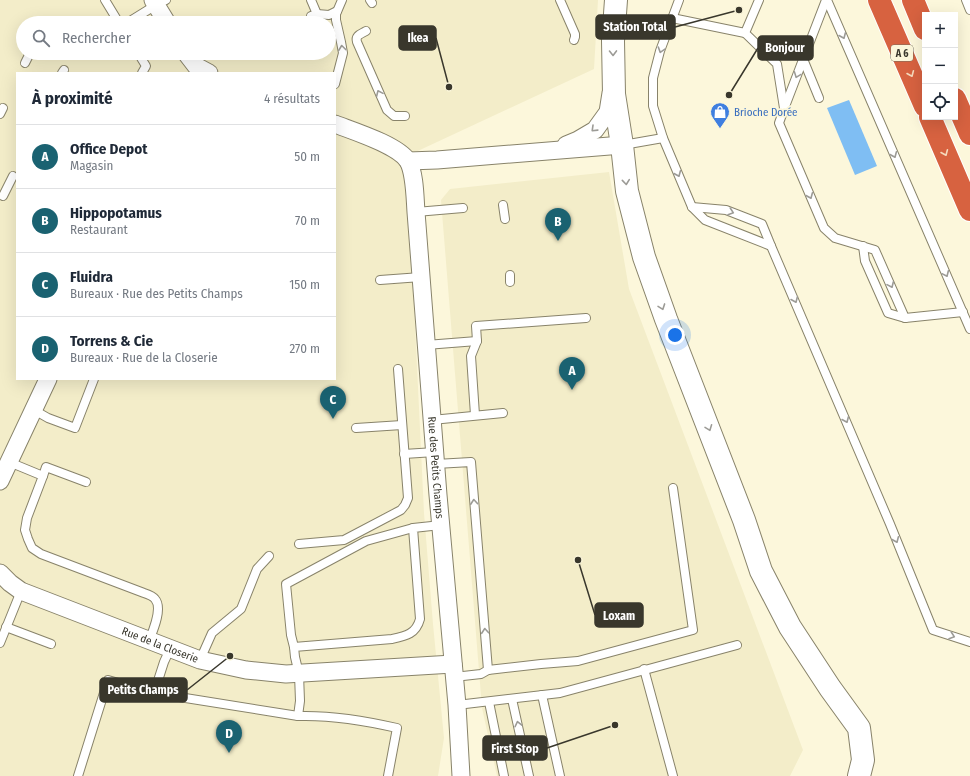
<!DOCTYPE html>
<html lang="fr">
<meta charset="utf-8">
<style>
:root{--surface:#fff;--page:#f2f2f3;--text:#1f2937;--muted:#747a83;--line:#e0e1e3;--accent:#1a6271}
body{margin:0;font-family:"Fira Sans Condensed",sans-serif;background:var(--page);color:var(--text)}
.controls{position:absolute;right:12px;top:12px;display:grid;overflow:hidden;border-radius:0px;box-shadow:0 4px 16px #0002}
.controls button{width:36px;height:36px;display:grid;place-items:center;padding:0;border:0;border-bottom:1px solid var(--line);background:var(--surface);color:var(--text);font:20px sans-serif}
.you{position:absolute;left:675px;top:335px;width:14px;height:14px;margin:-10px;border:3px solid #fff;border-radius:50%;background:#1a73e8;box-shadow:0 0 0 6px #1a73e833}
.badge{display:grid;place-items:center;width:26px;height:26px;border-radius:50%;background:var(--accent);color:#fff;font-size:13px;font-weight:700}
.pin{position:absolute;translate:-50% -33px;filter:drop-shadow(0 1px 2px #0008)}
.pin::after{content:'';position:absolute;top:21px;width:14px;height:12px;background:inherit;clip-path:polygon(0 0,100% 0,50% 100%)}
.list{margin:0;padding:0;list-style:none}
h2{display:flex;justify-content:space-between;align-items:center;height:52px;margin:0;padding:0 16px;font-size:17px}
h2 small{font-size:13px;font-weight:400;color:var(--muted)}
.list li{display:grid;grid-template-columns:26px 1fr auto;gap:12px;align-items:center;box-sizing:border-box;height:64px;padding:0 16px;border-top:1px solid var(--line)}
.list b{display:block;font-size:15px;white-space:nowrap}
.list p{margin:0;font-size:13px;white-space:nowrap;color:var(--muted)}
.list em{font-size:13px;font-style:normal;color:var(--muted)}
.icon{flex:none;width:22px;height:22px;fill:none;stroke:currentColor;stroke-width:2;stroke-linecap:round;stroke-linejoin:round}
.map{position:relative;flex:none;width:970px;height:776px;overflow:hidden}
.search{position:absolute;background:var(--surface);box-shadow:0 4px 16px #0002;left:16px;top:16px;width:320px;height:44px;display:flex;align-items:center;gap:10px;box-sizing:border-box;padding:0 14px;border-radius:22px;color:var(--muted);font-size:15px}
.panel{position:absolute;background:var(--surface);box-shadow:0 4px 16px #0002;left:16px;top:72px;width:320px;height:308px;border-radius:0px}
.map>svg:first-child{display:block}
.built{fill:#f3edc9;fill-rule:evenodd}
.water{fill:#7fbef3}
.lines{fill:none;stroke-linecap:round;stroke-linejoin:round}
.lane-casing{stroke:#88836a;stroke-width:10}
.street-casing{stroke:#88836a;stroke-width:19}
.secondary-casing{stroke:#88836a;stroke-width:24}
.highway-casing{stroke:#fff;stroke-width:24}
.lane{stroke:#fff;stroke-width:8}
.street{stroke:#fff;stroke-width:17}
.secondary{stroke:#fff;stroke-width:22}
.highway{stroke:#d76240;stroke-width:22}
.oneway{stroke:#9c9b96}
.oneway2{stroke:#f5d9bc}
.labels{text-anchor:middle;stroke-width:3.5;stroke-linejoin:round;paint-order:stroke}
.shield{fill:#fcf7db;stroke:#747160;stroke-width:1}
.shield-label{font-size:10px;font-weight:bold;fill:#39372c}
.shop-label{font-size:11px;fill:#366cbe;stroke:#fcf7db;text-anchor:start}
.street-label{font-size:11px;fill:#39372c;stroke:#fcf7db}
.leader{fill:none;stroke:#39372c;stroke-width:1.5}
.callout-dot{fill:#39372c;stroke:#fcf7db;stroke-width:1.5}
.callout{fill:#39372c;stroke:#39372c;stroke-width:1.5}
.callout-label{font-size:12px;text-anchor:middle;font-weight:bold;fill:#fff}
</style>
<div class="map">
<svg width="970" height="776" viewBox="0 0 970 776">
<rect width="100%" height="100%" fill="#fcf7db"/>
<g class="built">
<path d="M0 0H598L594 69 407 156 424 513 433 624 444 738 438 776H0ZM23 23H329V53H23ZM17 73H335V379H17Z"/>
<polygon points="609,172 629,289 803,750 790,776 497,776 482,708 441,200 450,189"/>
</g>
<polygon class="water" points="849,100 877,166 855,175 827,108"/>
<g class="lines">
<g class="lane-casing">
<g id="lane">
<polyline points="105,0 119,23"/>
<polyline points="311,0 317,14 317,23"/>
<polyline points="370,0 372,3"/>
<polyline points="560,0 575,34 575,37 574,40"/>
<polyline points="679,0 660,51 653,78 653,106 663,138 692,207 705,220 771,246 890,524 933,630 970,642"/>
<polyline points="759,0 745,33 777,64 784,108"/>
<polyline points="826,0 784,109 779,123 824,228 835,238 875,250 905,318 963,312"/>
<polyline points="827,0 970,329"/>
<polyline points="966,0 970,10"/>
<polyline points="311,16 317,14 329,15 337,11"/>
<polyline points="672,18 745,33"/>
<polyline points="127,23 156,5 166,0"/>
<path d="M366 31C361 34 355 35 357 42L387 110 394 116H405"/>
<polyline points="138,53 146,66 142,73"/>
<polyline points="803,59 819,98"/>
<polyline points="25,63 30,53"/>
<polyline points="62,73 64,70"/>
<polyline points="335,84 343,53 341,42 336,20 336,14 342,0"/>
<polyline points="0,114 3,108"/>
<polyline points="623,145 663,138"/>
<polyline points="3,196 13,176"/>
<polyline points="503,205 505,219"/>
<polyline points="692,207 726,210 762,224 771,246"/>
<polyline points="416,212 463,208"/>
<polyline points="863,246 865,261 888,313 905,318"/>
<polyline points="510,275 510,282"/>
<polyline points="380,280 421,277"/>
<polyline points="426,345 477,341"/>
<polyline points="34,410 48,418 75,428 94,379"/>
<polyline points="475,415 471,356 477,341 476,326 586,318"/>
<polyline points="432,420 503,413"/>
<polyline points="356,428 402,425"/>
<polyline points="404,454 435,452"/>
<path d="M9 462 43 476 27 518 25 530 28 539 32 548 41 554 144 593C147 594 153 596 155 599 163 608 153 631 149 641"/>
<polyline points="436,464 471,462 488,670"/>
<polyline points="43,476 46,467 86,482"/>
<polyline points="299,544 344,540 401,510 405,505 408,498 398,369"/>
<polyline points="6,627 51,644"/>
<polyline points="0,643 21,591"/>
<polyline points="294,647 291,635 286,584 366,541 413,528"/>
<polyline points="200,660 212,633 241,609 257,569 269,556"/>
<polyline points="644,669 673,776"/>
<polyline points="454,677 481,674 488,670 541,664 578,661 693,630 673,488"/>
<polyline points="154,693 164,662 170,649"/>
<polyline points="542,695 560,776"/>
<polyline points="512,699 529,776"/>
<polyline points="489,702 504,776"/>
<polyline points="457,705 560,693 737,645"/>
<path d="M298 716 300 701 299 674 295 657 294 647 392 639C406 636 416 634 420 619L413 528 441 525"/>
<path d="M78 776 108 680 154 693 298 716C330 715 367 721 397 728L388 776"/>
</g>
</g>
<g class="street-casing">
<g id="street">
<polyline points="153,0 167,23"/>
<polyline points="186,53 196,66 209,73"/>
<path id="s1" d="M335 124C353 131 398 145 408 161 415 173 415 199 416 212L438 495 457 705 461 776"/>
<polyline points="566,145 578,140 595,130 608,112 611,93"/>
<polyline points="408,161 437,160 622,145"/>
<polyline points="0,481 48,379"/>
<path id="s2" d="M0 573 10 583 21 591 200 660 246 670 286 674 453 664"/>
</g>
</g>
<g class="secondary-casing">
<polyline id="secondary" points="616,0 613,41 614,94 622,145 627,191 644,257 666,319 744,520 761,571 790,627 830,688 859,728 863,760 859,776"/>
</g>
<g class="highway-casing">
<g id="highway">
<polyline points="879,0 925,106"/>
<polyline points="913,0 925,29"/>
<polyline points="955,99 970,134"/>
<polyline points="930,117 970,210"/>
</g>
</g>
<use href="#lane" class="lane"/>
<use href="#street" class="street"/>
<use href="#secondary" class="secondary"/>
<use href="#highway" class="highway"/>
</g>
<defs><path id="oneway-chevron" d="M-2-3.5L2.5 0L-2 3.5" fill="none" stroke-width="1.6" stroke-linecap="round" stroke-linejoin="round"/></defs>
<g class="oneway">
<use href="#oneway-chevron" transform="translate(843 36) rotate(67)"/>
<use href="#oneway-chevron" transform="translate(342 48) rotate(-97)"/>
<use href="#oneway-chevron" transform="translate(661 50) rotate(108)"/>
<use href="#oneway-chevron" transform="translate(613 53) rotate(89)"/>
<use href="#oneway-chevron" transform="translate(797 75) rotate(111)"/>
<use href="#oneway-chevron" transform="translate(379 93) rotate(-114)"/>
<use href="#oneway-chevron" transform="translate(594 129) rotate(136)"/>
<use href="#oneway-chevron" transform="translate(894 155) rotate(67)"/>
<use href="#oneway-chevron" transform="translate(678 174) rotate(67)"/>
<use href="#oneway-chevron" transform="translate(626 182) rotate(84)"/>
<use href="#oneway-chevron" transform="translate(810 196) rotate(67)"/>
<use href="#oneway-chevron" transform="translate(731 212) rotate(19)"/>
<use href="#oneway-chevron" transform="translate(946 274) rotate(66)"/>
<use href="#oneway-chevron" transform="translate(891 285) rotate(66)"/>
<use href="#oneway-chevron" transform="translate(795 300) rotate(67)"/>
<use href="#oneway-chevron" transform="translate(662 307) rotate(70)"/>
<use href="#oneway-chevron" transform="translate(846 420) rotate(67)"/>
<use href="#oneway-chevron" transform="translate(709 428) rotate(69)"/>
<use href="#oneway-chevron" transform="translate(474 502) rotate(-95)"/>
<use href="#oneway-chevron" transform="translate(896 540) rotate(67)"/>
<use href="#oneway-chevron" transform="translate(485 631) rotate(-95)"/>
<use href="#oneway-chevron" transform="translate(952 636) rotate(19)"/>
<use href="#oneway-chevron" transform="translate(518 724) rotate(-103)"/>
</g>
<g class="oneway2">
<use href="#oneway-chevron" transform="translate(911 74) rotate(67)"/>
<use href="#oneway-chevron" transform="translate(945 153) rotate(67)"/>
</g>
<defs>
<g id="shop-pin" transform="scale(1)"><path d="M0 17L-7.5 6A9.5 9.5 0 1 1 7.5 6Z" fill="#3f7fe0" stroke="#fcf7db"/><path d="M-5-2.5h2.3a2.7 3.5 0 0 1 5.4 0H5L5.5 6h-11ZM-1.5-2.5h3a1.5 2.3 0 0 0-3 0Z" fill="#fff"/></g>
</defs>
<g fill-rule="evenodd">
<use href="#shop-pin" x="720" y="112"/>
</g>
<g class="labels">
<rect class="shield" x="891" y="45" width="22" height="16" rx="3"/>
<g class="shield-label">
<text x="902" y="57">A 6</text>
</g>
<g class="shop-label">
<text x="734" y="116">Brioche Dorée</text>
</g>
<g class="street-label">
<text dy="4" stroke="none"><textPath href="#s1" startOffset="391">Rue des Petits Champs</textPath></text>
<text dy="4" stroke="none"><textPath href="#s2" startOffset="177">Rue de la Closerie</textPath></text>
</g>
</g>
<path class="leader" d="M739 10L675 27M449 87L436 38M729 95L758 48M578 560L595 615M230 656L187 690M615 725L547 748"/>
<g class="callout-dot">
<circle cx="739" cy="10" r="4"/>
<circle cx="449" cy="87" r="4"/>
<circle cx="729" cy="95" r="4"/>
<circle cx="578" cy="560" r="4"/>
<circle cx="230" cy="656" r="4"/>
<circle cx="615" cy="725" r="4"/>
</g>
<g class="callout">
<rect x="596" y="15" width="79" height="24" rx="4"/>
<rect x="399" y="26" width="37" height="24" rx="4"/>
<rect x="758" y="36" width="55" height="24" rx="4"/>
<rect x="595" y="603" width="48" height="24" rx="4"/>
<rect x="100" y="678" width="87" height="24" rx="4"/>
<rect x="483" y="736" width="64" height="24" rx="4"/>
</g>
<g class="callout-label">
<text x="635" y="31">Station Total</text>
<text x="418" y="42">Ikea</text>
<text x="785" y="52">Bonjour</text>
<text x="619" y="620">Loxam</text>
<text x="143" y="694">Petits Champs</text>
<text x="515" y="753">First Stop</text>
</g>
</svg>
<div class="controls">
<button>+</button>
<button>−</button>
<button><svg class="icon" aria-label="locate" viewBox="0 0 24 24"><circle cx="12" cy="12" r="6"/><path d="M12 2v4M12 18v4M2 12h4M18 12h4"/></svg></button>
</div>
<div class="you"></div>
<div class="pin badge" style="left:572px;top:390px">A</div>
<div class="pin badge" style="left:558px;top:241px">B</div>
<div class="pin badge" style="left:333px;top:419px">C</div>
<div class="pin badge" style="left:229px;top:753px">D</div>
<div class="search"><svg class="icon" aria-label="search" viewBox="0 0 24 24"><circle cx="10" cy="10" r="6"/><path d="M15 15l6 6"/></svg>Rechercher</div>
<section class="panel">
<h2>À proximité<small>4 résultats</small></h2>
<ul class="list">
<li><span class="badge">A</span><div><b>Office Depot</b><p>Magasin</p></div><em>50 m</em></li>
<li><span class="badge">B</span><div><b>Hippopotamus</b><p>Restaurant</p></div><em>70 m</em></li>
<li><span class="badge">C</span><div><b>Fluidra</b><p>Bureaux · Rue des Petits Champs</p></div><em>150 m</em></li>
<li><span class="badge">D</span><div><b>Torrens &amp; Cie</b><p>Bureaux · Rue de la Closerie</p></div><em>270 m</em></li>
</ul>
</section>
</div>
